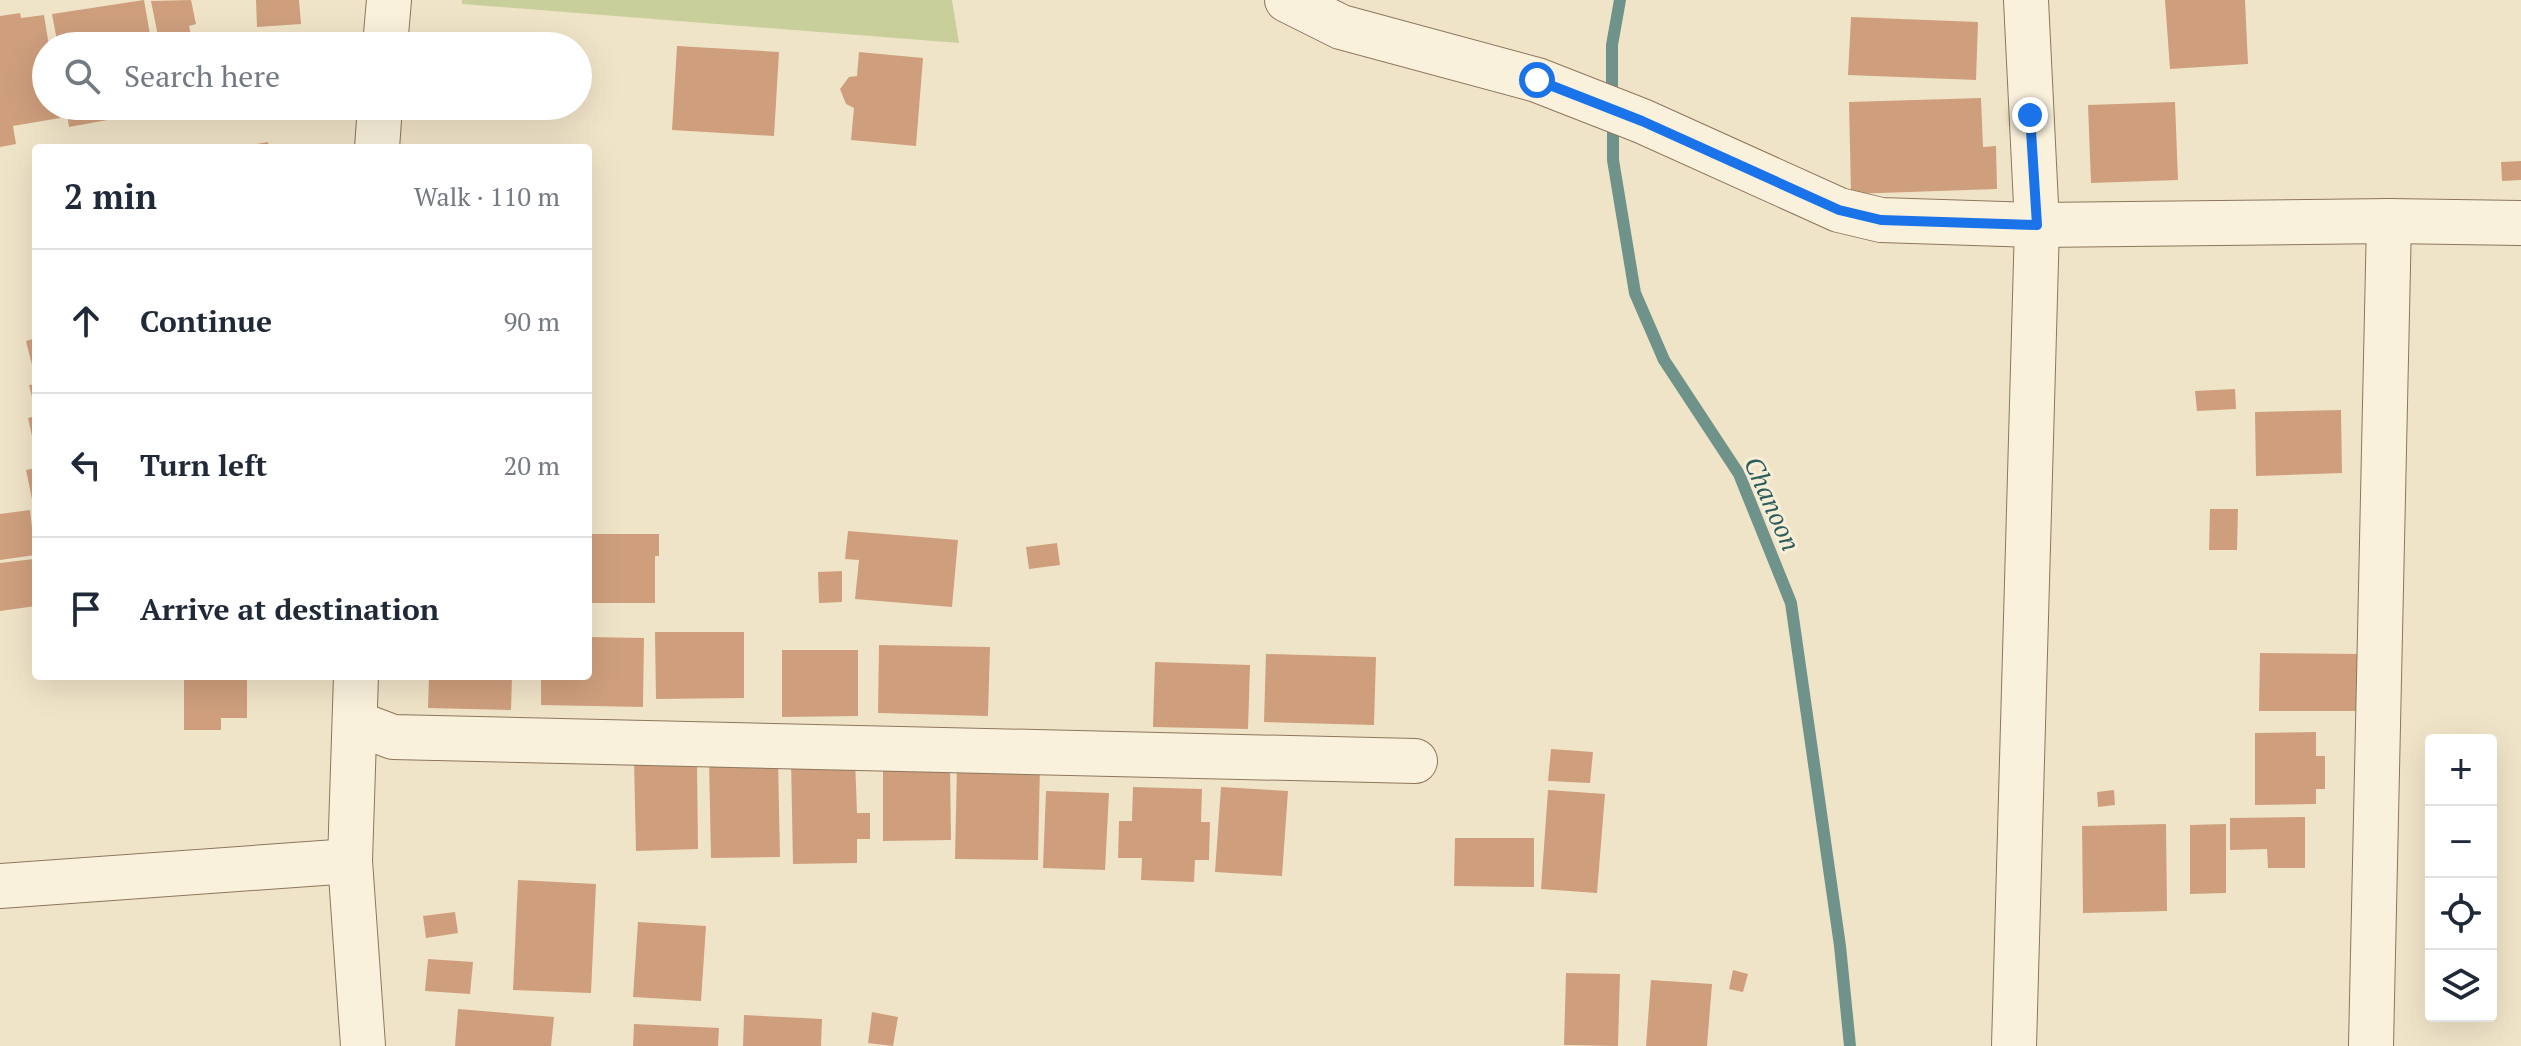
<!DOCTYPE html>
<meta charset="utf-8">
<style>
:root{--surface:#fff;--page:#f2f2f3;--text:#1f2937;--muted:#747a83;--line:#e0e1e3}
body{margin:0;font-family:"PT Serif",serif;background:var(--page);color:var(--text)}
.controls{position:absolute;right:24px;bottom:24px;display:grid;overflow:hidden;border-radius:8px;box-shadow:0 8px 32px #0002}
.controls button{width:72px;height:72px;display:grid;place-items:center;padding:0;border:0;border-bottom:2px solid var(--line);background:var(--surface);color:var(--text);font:40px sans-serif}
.stop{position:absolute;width:24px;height:24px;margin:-18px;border:6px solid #1a73e8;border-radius:50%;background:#fff}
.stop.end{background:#1a73e8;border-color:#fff;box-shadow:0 2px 8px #0008}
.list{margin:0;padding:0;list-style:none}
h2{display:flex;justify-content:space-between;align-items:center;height:104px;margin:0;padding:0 32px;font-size:34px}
h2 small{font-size:26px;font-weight:400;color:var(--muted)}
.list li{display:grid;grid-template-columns:52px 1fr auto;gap:24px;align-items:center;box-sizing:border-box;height:144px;padding:0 32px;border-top:2px solid var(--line)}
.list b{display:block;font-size:30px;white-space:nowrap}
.list em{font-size:26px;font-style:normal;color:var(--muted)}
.icon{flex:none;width:44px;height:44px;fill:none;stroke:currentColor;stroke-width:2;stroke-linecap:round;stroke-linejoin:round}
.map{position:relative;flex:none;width:2521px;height:1046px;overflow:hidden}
.search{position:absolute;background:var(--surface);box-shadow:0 8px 32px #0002;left:32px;top:32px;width:560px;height:88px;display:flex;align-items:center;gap:20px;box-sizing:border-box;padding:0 28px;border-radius:44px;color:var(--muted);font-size:30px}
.panel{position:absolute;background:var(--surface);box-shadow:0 8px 32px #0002;left:32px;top:144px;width:560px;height:536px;border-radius:8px}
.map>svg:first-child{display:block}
.green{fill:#c9cf9b}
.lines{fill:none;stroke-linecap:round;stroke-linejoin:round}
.stream{stroke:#6f938a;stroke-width:12}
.building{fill:#cf9f7d}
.minor-casing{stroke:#8d765c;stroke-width:46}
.minor{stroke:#faf1dc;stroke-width:44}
.route{stroke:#1a73e8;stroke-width:10}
.labels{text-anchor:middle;stroke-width:6;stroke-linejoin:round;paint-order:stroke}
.water-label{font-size:26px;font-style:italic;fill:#2f5d5a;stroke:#f7eed8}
</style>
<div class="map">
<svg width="2521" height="1046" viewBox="0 0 2521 1046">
<rect width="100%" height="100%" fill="#f0e4c8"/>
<polygon class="green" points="462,0 952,0 959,43 462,4"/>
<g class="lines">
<g class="stream">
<polyline points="1612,100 1612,45 1620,0"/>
<polyline points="1613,118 1613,160 1635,293 1664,360 1739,474 1791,603 1840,946 1850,1046"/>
</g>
</g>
<g class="building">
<polygon points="144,0 152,46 58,46 52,14"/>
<polygon points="191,0 196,24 189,26 192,39 198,37 200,46 160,46 151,1"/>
<polygon points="256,0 299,0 301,24 257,27"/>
<polygon points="2165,0 2245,0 2248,64 2170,69"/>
<polygon points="20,13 21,18 44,15 49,46 46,106 58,106 60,118 13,126 16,144 0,147 0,16"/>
<polygon points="1851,17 1978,22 1976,80 1848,75"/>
<polygon points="677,46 779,52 774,136 672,130"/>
<polygon points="859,52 923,58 916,146 851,140 854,108 846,104 840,89 849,77 857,76"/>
<polygon points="1981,98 1983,147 1996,146 1997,189 1851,194 1849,102"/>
<polygon points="2175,102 2178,180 2091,183 2088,105"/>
<polygon points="66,106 162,106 162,110 69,127"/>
<polygon points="268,142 269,148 246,148 246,146"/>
<polygon points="2521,161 2521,180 2502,181 2501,162"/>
<polygon points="36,338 36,377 35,377 26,341"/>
<polygon points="36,384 36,409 35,409 29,385"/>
<polygon points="2235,389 2236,409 2197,411 2195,391"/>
<polygon points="2341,410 2342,473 2256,476 2255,412"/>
<polygon points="36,416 36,449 35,450 28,418"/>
<polygon points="36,468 36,504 33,504 26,470"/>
<polygon points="2210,509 2238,509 2237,550 2209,550"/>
<polygon points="30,510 35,555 0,560 0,514"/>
<polygon points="848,531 958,540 952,607 855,599 859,560 845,559"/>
<polygon points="588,534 659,534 659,556 655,556 655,603 588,603"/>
<polygon points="1057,543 1060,565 1029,569 1026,547"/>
<polygon points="34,559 36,606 0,611 0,563"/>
<polygon points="842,571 842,602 819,603 818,572"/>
<polygon points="655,632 744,632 744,698 656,699"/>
<polygon points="588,637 644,638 643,707 541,705 541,676 588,676"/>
<polygon points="879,645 990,647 988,716 878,713"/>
<polygon points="782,650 858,650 858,716 782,717"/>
<polygon points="2260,653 2360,654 2359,711 2259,711"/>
<polygon points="1266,654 1376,657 1374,725 1264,722"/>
<polygon points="1155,662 1250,665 1248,729 1153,727"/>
<polygon points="184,676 247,676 247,718 221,718 221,730 184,730"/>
<polygon points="429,676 512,676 511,710 428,708"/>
<polygon points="2316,732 2316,756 2325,756 2325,789 2316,789 2316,804 2255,805 2255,733"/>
<polygon points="1551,749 1593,752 1590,783 1548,781"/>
<polygon points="697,758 698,849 636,851 634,759"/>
<polygon points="778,758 780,857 711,858 709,760"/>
<polygon points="855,758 857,813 870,813 870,839 857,839 857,863 793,864 791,759"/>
<polygon points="950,763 951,840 883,841 883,764"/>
<polygon points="957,764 1040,765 1038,860 955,859"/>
<polygon points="1133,787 1202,789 1201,822 1210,822 1209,860 1195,860 1194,882 1141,880 1142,858 1118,858 1119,821 1132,821"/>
<polygon points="1221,787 1288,791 1282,876 1215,872"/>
<polygon points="1548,790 1605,794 1597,893 1541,889"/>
<polygon points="2114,790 2115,805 2098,807 2097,792"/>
<polygon points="1046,791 1109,793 1105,870 1043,868"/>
<polygon points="2305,817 2305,868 2268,868 2267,849 2230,850 2230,818"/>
<polygon points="2166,824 2167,911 2083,913 2082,826"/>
<polygon points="2226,824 2226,893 2190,894 2190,825"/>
<polygon points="1455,838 1534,838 1534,887 1454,886"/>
<polygon points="518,880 596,884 591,993 513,990"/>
<polygon points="455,912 458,933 426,938 423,916"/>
<polygon points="638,922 706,926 701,1001 633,997"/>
<polygon points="428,959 473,962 470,994 425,991"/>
<polygon points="1733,970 1748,974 1743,992 1729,989"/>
<polygon points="1566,973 1620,974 1618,1046 1564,1045"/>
<polygon points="1651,980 1712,984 1707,1046 1646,1046"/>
<polygon points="458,1009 554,1017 551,1046 455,1046"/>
<polygon points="872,1012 898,1017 893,1046 868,1043"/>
<polygon points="744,1015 822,1019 821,1046 743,1046"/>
<polygon points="634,1024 719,1028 718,1046 633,1046"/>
</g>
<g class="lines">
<g class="minor-casing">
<g id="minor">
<polyline points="1287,0 1341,27 1537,80 1642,121 1839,210 1881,220 2037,225 2389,221 2521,223"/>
<polyline points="385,46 389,0"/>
<polyline points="377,148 380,106"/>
<polyline points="356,676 350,861 363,1046"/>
<polyline points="356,723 393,737 1415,761"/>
<polyline points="0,886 350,861"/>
<polyline points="2014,1046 2037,225 2026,0"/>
<polyline points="2371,1046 2389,221"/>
</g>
</g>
<use href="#minor" class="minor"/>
</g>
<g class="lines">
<polyline class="route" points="1537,80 1642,121 1839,210 1881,220 2037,225 2030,115"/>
</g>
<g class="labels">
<g class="water-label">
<text transform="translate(1772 504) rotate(66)" y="9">Chanoon</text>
</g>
</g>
</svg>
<div class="controls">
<button>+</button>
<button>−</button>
<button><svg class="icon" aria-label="locate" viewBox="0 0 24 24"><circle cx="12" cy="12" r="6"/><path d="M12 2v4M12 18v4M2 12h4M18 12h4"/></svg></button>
<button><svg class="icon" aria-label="layers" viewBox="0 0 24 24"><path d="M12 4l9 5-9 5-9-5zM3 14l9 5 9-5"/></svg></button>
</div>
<div class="stop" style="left:1537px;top:80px"></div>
<div class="stop end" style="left:2030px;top:115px"></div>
<div class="search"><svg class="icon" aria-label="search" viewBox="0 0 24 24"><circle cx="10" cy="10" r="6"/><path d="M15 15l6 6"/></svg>Search here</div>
<section class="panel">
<h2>2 min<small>Walk · 110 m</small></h2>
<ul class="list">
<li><svg class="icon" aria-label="ahead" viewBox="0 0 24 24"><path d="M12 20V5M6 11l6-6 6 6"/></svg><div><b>Continue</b></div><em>90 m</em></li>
<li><svg class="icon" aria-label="left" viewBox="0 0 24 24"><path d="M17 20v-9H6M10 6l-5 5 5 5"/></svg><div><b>Turn left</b></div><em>20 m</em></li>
<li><svg class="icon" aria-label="arrive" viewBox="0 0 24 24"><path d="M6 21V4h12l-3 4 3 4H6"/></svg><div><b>Arrive at destination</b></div></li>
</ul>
</section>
</div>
